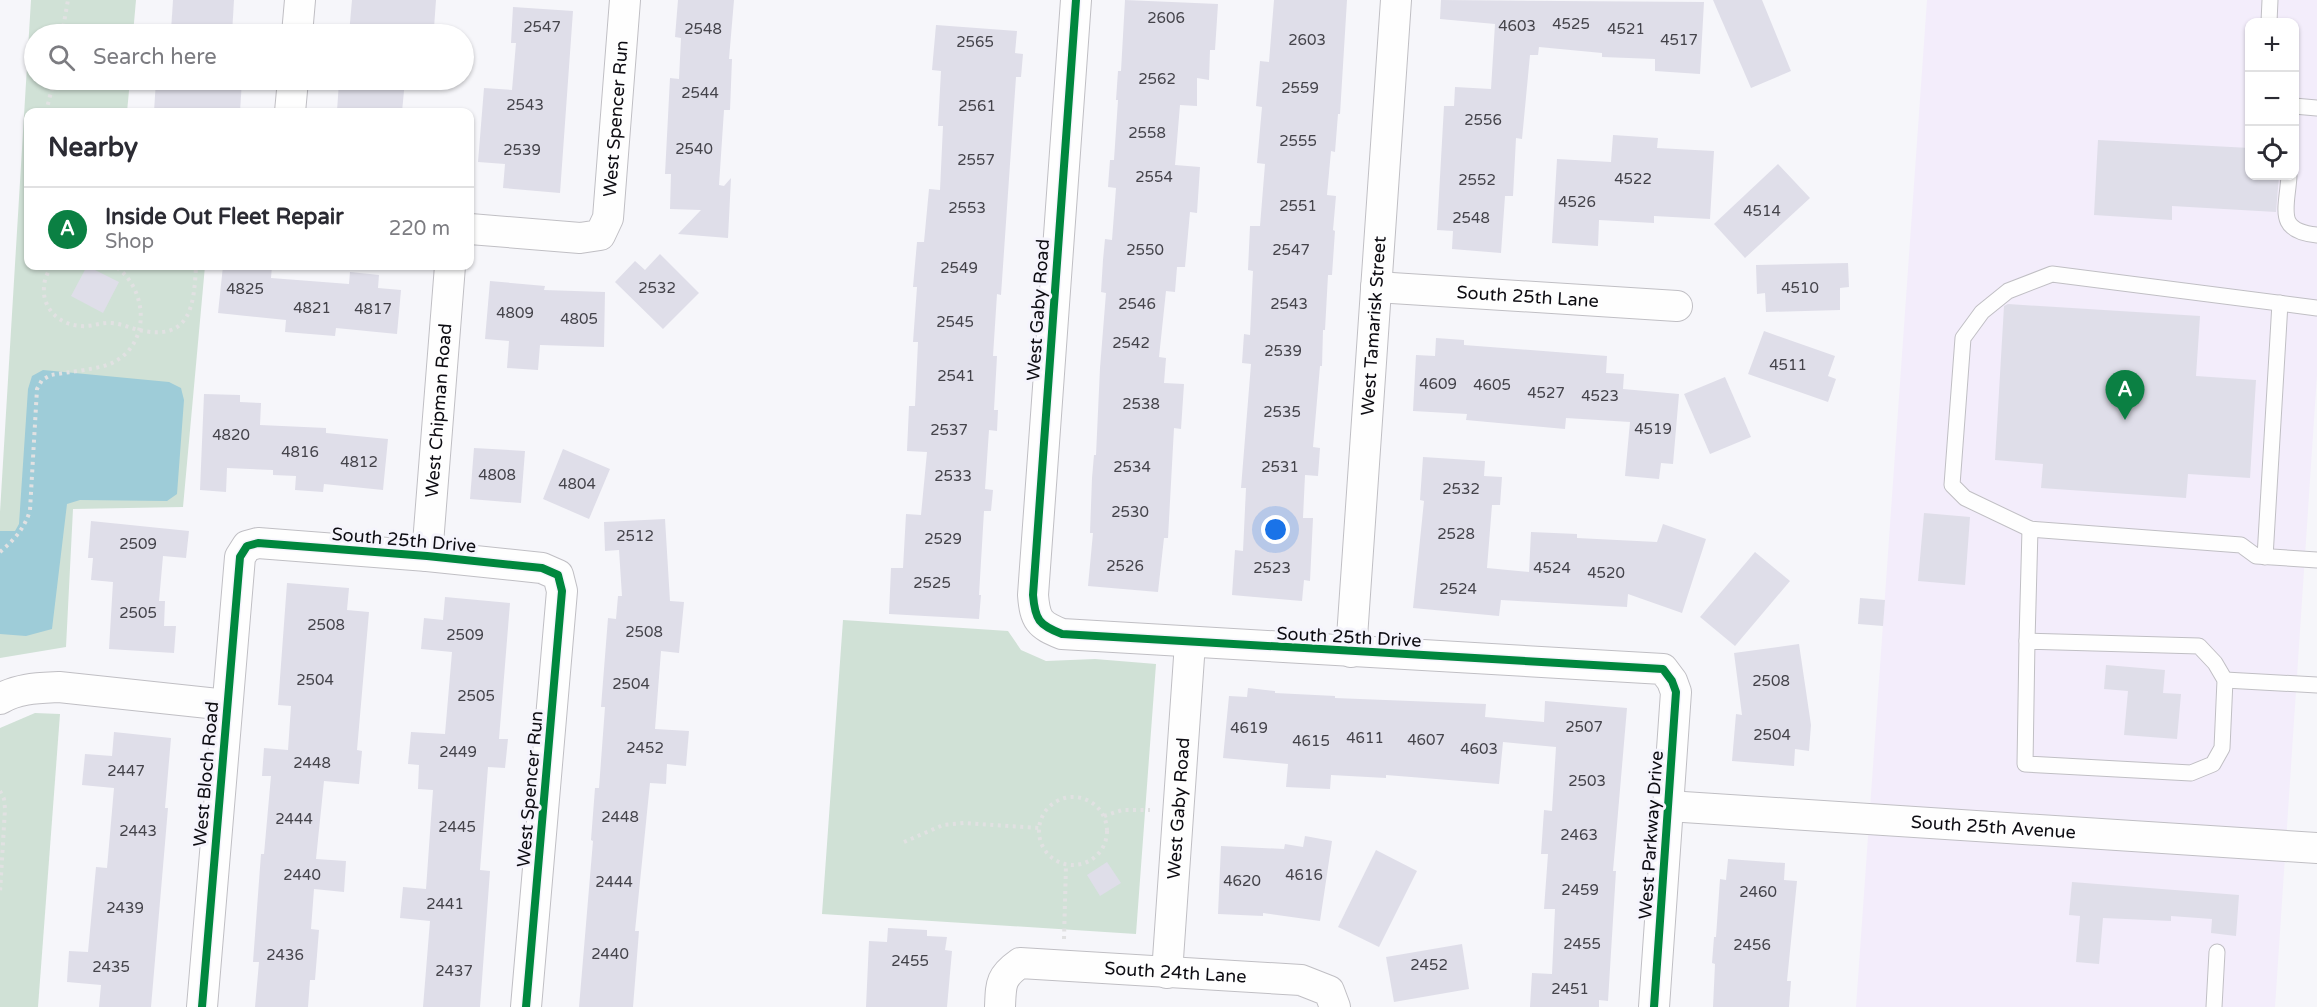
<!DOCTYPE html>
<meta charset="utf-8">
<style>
:root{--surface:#fff;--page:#f2f2f3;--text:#2b2b33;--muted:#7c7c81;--line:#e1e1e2;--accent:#0b8043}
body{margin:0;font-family:"Varela Round",sans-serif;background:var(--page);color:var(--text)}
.controls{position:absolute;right:18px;top:18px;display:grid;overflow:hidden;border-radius:12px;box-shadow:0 2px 4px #0004}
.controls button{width:54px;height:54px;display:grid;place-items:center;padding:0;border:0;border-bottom:2px solid var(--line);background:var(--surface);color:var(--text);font:30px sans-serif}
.you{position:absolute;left:1276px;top:530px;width:21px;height:21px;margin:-15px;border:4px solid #fff;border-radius:50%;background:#1a73e8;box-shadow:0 0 0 9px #1a73e833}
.badge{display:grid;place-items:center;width:39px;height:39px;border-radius:50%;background:var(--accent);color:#fff;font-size:20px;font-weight:700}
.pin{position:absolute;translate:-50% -50px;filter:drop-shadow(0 2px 3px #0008)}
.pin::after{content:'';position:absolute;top:32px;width:21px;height:18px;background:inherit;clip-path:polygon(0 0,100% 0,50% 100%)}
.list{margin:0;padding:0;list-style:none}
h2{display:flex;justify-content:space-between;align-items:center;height:78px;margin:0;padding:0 24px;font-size:26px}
h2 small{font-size:20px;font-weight:400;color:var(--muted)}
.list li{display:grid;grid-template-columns:39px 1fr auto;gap:18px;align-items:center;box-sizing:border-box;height:84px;padding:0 24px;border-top:2px solid var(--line)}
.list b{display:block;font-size:22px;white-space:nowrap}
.list p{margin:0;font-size:20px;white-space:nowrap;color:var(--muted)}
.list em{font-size:20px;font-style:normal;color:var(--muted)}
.icon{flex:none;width:33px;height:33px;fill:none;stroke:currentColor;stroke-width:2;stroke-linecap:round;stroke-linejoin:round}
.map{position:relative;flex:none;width:2317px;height:1007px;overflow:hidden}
.search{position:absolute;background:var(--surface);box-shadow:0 2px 4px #0004;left:24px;top:24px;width:450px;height:66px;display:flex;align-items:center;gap:15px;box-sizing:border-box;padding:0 21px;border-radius:33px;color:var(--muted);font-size:22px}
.panel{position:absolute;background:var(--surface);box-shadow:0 2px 4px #0004;left:24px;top:108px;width:450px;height:162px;border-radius:12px}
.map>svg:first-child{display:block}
.industrial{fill:#f3edfb;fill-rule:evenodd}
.green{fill:#d0e1d6}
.water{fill:#9eccd8}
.building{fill:#dfdee9}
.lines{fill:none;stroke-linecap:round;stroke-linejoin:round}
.lane-casing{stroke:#c0bfc4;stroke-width:17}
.street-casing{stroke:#c0bfc4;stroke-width:32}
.path{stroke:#e1e1e2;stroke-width:4;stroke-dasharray:3 4.5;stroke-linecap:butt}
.lane{stroke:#fefefe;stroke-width:15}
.street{stroke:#fefefe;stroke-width:30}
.cycleway-casing{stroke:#f5f4fc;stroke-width:11}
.cycleway{stroke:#00873e;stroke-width:8}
.labels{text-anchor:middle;stroke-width:6;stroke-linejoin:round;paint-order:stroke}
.number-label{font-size:15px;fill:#44434a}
.street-label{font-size:18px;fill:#0d0c12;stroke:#f5f4fc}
</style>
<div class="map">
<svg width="2317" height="1007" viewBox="0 0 2317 1007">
<rect width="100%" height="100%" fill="#f6f6fa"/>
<path class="industrial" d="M1927 0H2317V375L2275 1007H1856ZM2250 22H2294V176H2250Z"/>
<g class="green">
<polygon points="31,0 136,0 133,34 34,34 34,80 130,80 127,112 28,112 28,266 205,266 183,507 73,509 66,647 0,658 0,512"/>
<polygon points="843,620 1008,631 1021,650 1046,661 1095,659 1156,664 1136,934 822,914"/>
<polygon points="35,713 60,714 38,1007 0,1007 0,728"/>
</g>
<polygon class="water" points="43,370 169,382 181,388 184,400 177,494 167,501 80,500 67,504 52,629 26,636 0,634 0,531 15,531 19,524 28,389 32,376"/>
<g class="building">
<polygon points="173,0 234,0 232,34 171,31"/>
<polygon points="352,0 436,0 434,28 406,25 405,34 349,34"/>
<polygon points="678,0 734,0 729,59 732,59 730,110 724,110 719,185 724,186 731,178 728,238 678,234 701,210 670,209 671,174 665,174 670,78 679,79 681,38 675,37"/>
<polygon points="1125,0 1218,4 1215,50 1210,50 1209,80 1197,78 1197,106 1180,105 1175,165 1200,167 1197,213 1190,212 1185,267 1177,267 1175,292 1166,291 1159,357 1166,358 1164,383 1184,384 1181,429 1174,428 1168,538 1164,538 1158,592 1088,586 1093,533 1090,533 1092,478 1094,455 1096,455 1100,368 1106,293 1101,292 1103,260 1105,239 1112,240 1116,188 1108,187 1110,160 1114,160 1118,100 1116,100 1118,71 1121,71"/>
<polygon points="1274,0 1347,0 1340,114 1338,114 1335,152 1331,151 1327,195 1336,196 1333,230 1335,231 1332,275 1328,275 1325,330 1323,330 1322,366 1320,366 1313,447 1320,448 1318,476 1305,475 1303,518 1313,518 1310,581 1304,580 1302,601 1232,595 1235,550 1243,551 1246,488 1241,488 1251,364 1242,363 1244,334 1250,335 1253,271 1248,270 1250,226 1260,226 1265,164 1257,163 1262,107 1256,106 1260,61 1269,62"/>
<polygon points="1441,0 1704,2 1700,74 1655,71 1655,59 1602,57 1602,53 1539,47 1538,55 1530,55 1522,139 1516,138 1513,196 1505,196 1501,253 1452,249 1453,231 1437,230 1444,106 1454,106 1455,87 1491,89 1495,24 1440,19"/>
<polygon points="1713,0 1762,0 1791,71 1751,88"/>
<polygon points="513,7 573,11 560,193 503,188 505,164 478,162 484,88 512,90 516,43 511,43"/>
<polygon points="936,25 1017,31 1015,53 1023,54 1021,77 1016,77 1001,295 997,294 993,356 997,356 994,410 998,410 997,431 989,430 985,489 993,490 991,511 984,511 979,595 981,595 979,619 889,614 891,568 903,568 906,514 921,515 927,452 907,451 909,406 915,406 918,342 913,342 917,287 913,287 917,242 924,242 929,189 940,190 943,126 938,126 941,71 932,70"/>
<polygon points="156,80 242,80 240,112 154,112"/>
<polygon points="352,80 405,80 402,112 337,111 339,82 351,82"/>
<polygon points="1613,135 1658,138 1657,148 1714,151 1710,219 1654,216 1654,223 1599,220 1598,246 1552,243 1557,159 1611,162"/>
<polygon points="2098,140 2250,148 2250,176 2279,176 2276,212 2172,206 2172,220 2094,215"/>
<polygon points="1778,164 1810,198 1745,258 1714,224"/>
<polygon points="660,254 699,293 663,329 615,282 635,261 645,270"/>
<polygon points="1848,263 1849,287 1840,288 1840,310 1766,312 1765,293 1757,294 1756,265"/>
<polygon points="87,266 119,282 103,313 71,296"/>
<polygon points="223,266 272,266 271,278 349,284 350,272 379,275 378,288 401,290 397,334 336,328 335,336 285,332 286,320 218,313"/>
<polygon points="490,281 545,286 544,290 605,292 604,347 540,345 538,370 507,368 509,341 485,339"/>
<polygon points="2008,304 2200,316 2196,376 2256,380 2250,478 2188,474 2186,498 2041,488 2043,464 1995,460 2004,306"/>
<polygon points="1764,331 1835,356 1828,376 1836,379 1828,402 1748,374"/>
<polygon points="1436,338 1464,340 1464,345 1607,356 1606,373 1624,374 1623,389 1679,394 1673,464 1661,463 1659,479 1625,476 1630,422 1566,418 1565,429 1466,420 1467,414 1413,411 1416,355 1435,356"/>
<polygon points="1725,377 1751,437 1710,454 1684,394"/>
<polygon points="204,394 240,395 240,402 261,403 260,425 326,428 326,433 388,439 383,490 324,484 323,492 295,490 296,476 273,475 273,470 227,468 226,492 200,490"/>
<polygon points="474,448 525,451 521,503 470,499"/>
<polygon points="563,449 610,469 589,519 543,499"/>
<polygon points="1423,457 1485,461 1484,476 1502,477 1500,505 1492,505 1487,568 1529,572 1531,532 1577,534 1577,538 1657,542 1663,524 1706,539 1682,613 1628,594 1627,607 1501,600 1499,616 1413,608 1424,501 1420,500"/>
<polygon points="1924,513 1970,517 1965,585 1918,581"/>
<polygon points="665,519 670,601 684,602 679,653 661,651 655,729 689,731 686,766 667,764 666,784 650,783 635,931 639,931 633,1007 579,1007 593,841 591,840 595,788 599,788 605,707 601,707 608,618 616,619 618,596 622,596 619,550 605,551 604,522"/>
<polygon points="91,521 189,531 186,558 163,556 159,601 165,601 164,626 176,626 174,653 109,649 113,582 91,580 93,558 88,558"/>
<polygon points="1755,552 1790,581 1735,646 1700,617"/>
<polygon points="287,583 349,588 347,610 369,612 357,750 362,751 359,784 324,781 316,859 346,861 344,892 314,889 311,929 319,930 315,980 310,980 308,1007 255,1007 259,962 253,962 261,854 264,854 271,776 262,776 264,748 288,750 291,706 278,705"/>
<polygon points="445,597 510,603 499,739 508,739 505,768 488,767 480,870 490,871 480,1007 423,1007 430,921 400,918 403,887 426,889 433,790 418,789 419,765 408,764 411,732 445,734 452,652 421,649 424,618 443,620"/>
<polygon points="1860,598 1885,600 1883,626 1858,624"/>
<polygon points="1799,644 1811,725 1809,751 1795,749 1794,766 1732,761 1736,714 1742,715 1734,653"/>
<polygon points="2106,665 2165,670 2163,693 2181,694 2177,739 2124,735 2128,691 2104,689"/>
<polygon points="1248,688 1275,691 1275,693 1335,696 1335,698 1486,704 1485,717 1544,722 1545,701 1627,708 1613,871 1616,871 1608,1001 1599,1000 1599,1007 1530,1007 1532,973 1552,974 1555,909 1544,909 1548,854 1541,854 1544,810 1552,811 1556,747 1503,742 1499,784 1386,775 1386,778 1331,775 1330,789 1286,787 1288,764 1223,758 1229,696 1247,697"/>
<polygon points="114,732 171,738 165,808 168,808 151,1007 99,1007 101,985 67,982 69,951 88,952 96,867 107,868 114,788 82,785 85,754 112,756"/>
<polygon points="1305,836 1332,841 1320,921 1263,913 1263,916 1218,914 1221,846 1284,849 1285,844 1303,847"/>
<polygon points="1376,850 1417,871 1379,947 1338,927"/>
<polygon points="1728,859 1785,863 1784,880 1797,881 1787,981 1791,981 1789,1007 1713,1007 1715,964 1712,963 1714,937 1716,937 1720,879 1726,880"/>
<polygon points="1107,862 1121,883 1100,896 1087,875"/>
<polygon points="2072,882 2239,895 2236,936 2211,933 2212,919 2171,916 2171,921 2103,918 2099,964 2076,962 2080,916 2069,915"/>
<polygon points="888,928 927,930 927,936 947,937 945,950 952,951 947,1007 866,1007 869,941 887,942"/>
<polygon points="1462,944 1469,989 1394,1002 1386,957"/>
</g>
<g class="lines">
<g class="lane-casing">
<g id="lane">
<polyline points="2269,22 2270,0"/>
<polyline points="2294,106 2317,108"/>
<path d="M2289 176C2287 209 2275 231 2317 235"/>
<polyline points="2317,308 2052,274 2008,291 1982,312 1963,338 1952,485 1965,498 2030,529 2241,545 2256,556 2317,560"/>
<polyline points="2265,557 2280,303"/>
<polygon points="2027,641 2199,646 2215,663 2225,680 2222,748 2213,764 2191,773 2025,764"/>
<polyline points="2027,641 2030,529"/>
<polyline points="2225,680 2317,685"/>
<polyline points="2214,1007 2217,952"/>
</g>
</g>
<g class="street-casing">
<g id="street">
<path d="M1076 0 1033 595C1035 620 1039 625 1062 634L1663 669 1672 681 1676 692 1654 1007"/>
<polyline points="297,34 300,0"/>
<polyline points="290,112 293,80"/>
<path id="s1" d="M470 229 580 238 600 235 608 218 625 0"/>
<path id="s2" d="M1376 287 1677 306"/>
<path id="s3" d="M427 556 450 266"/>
<path id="s4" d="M1351 652 1396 0"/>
<path d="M0 699C18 688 39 688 59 687L227 705"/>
<path id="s5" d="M1668 806 2317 848"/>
<path id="s6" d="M1167 973 1190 643"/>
<polyline points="202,1007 240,557 247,546 258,543 427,556 542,568 558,575 562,591 526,1007"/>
<path id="s7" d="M1000 1007C1001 984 1000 977 1020 963L1301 980 1329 991 1335 1007"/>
</g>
</g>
<g class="path">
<polyline points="62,34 68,0"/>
<polyline points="46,112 54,80"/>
<path d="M51 266C48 272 44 280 44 287 42 309 60 325 81 326 92 327 101 322 112 323 122 324 130 328 139 330 191 342 194 305 196 266"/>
<path d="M0 552C14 540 25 528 30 510L37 389 42 380 51 375C67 372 102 369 114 362 152 342 147 288 115 266"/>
<polyline points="0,791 4,799 5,809 0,893"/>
<circle cx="1073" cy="831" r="34"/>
<polyline points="1104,816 1122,810 1150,810"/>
<polyline points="904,842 943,825 964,823 1039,828"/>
<polyline points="1064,939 1066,865"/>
</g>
<use href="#lane" class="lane"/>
<use href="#street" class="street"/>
<g class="cycleway-casing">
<g id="cycleway">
<path d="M1076 0 1033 595C1035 620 1039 625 1062 634L1663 669 1672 681 1676 692 1654 1007"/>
<polyline points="202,1007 240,557 247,546 258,543 427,556 542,568 558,575 562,591 526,1007"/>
</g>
</g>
<use href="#cycleway" class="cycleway"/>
</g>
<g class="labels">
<g class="number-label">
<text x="1166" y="23">2606</text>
<text x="1571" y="29">4525</text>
<text x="1517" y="31">4603</text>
<text x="542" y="32">2547</text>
<text x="703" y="34">2548</text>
<text x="1626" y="34">4521</text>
<text x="1307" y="45">2603</text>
<text x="1679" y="45">4517</text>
<text x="975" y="47">2565</text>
<text x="1157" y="84">2562</text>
<text x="1300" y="93">2559</text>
<text x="700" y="98">2544</text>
<text x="525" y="110">2543</text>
<text x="977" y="111">2561</text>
<text x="1483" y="125">2556</text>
<text x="1147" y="138">2558</text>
<text x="1298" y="146">2555</text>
<text x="694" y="154">2540</text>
<text x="522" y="155">2539</text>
<text x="976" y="165">2557</text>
<text x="1154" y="182">2554</text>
<text x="1633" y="184">4522</text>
<text x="1477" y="185">2552</text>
<text x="1577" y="207">4526</text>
<text x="1298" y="211">2551</text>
<text x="967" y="213">2553</text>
<text x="1762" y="216">4514</text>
<text x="1471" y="223">2548</text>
<text x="1145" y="255">2550</text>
<text x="1291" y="255">2547</text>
<text x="959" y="273">2549</text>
<text x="657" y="293">2532</text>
<text x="1800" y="293">4510</text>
<text x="245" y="294">4825</text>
<text x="1137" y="309">2546</text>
<text x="1289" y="309">2543</text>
<text x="312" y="313">4821</text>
<text x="373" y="314">4817</text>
<text x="515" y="318">4809</text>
<text x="579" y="324">4805</text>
<text x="955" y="327">2545</text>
<text x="1131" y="348">2542</text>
<text x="1283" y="356">2539</text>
<text x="1788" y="370">4511</text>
<text x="956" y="381">2541</text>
<text x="1438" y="389">4609</text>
<text x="1492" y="390">4605</text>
<text x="1546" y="398">4527</text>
<text x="1600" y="401">4523</text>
<text x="1141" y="409">2538</text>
<text x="1282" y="417">2535</text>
<text x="1653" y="434">4519</text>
<text x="949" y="435">2537</text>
<text x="231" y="440">4820</text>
<text x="300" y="457">4816</text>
<text x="359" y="467">4812</text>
<text x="1132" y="472">2534</text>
<text x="1280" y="472">2531</text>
<text x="497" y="480">4808</text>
<text x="953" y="481">2533</text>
<text x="577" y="489">4804</text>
<text x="1461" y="494">2532</text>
<text x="1130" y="517">2530</text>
<text x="1456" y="539">2528</text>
<text x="635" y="541">2512</text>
<text x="943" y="544">2529</text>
<text x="138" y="549">2509</text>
<text x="1125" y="571">2526</text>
<text x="1272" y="573">2523</text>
<text x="1552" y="573">4524</text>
<text x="1606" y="578">4520</text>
<text x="932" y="588">2525</text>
<text x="1458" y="594">2524</text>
<text x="138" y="618">2505</text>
<text x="326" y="630">2508</text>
<text x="644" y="637">2508</text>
<text x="465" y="640">2509</text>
<text x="315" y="685">2504</text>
<text x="1771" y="686">2508</text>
<text x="631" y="689">2504</text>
<text x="476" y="701">2505</text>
<text x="1584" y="732">2507</text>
<text x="1249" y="733">4619</text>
<text x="1772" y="740">2504</text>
<text x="1365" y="743">4611</text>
<text x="1426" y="745">4607</text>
<text x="1311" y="746">4615</text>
<text x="645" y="753">2452</text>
<text x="1479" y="754">4603</text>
<text x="458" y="757">2449</text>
<text x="312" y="768">2448</text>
<text x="126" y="776">2447</text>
<text x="1587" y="786">2503</text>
<text x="620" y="822">2448</text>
<text x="294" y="824">2444</text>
<text x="457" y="832">2445</text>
<text x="138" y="836">2443</text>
<text x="1579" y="840">2463</text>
<text x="302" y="880">2440</text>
<text x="1304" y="880">4616</text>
<text x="1242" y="886">4620</text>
<text x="614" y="887">2444</text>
<text x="1580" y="895">2459</text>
<text x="1758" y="897">2460</text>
<text x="445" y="909">2441</text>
<text x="125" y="913">2439</text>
<text x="1582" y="949">2455</text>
<text x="1752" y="950">2456</text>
<text x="610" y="959">2440</text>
<text x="285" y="960">2436</text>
<text x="910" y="966">2455</text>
<text x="1429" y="970">2452</text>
<text x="111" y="972">2435</text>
<text x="454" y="976">2437</text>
<text x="1570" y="994">2451</text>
</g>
<g class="street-label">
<text dy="6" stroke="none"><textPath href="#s1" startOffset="249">West Spencer Run</textPath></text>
<text dy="6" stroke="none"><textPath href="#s2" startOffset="152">South 25th Lane</textPath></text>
<text transform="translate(1038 310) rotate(-86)" y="6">West Gaby Road</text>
<text dy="6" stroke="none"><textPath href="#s4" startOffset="327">West Tamarisk Street</textPath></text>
<text dy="6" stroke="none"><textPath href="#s3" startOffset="146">West Chipman Road</textPath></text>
<text transform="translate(404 540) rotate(5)" y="6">South 25th Drive</text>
<text transform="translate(1349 637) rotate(3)" y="6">South 25th Drive</text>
<text transform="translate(206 774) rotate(-85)" y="6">West Bloch Road</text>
<text transform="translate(530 789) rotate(-85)" y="6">West Spencer Run</text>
<text dy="6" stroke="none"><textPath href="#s6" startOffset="165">West Gaby Road</textPath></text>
<text dy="6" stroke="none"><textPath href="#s5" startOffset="326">South 25th Avenue</textPath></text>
<text transform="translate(1651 835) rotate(-86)" y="6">West Parkway Drive</text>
<text dy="6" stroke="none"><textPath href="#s7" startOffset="207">South 24th Lane</textPath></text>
</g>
</g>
</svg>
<div class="controls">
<button>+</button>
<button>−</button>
<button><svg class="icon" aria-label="locate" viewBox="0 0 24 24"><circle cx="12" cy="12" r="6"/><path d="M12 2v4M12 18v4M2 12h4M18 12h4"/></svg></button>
</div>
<div class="you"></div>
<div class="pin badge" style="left:2125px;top:420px">A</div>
<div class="search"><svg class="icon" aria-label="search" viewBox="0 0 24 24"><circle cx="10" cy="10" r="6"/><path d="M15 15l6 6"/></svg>Search here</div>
<section class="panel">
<h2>Nearby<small></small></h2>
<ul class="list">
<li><span class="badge">A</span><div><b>Inside Out Fleet Repair</b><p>Shop</p></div><em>220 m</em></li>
</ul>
</section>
</div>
